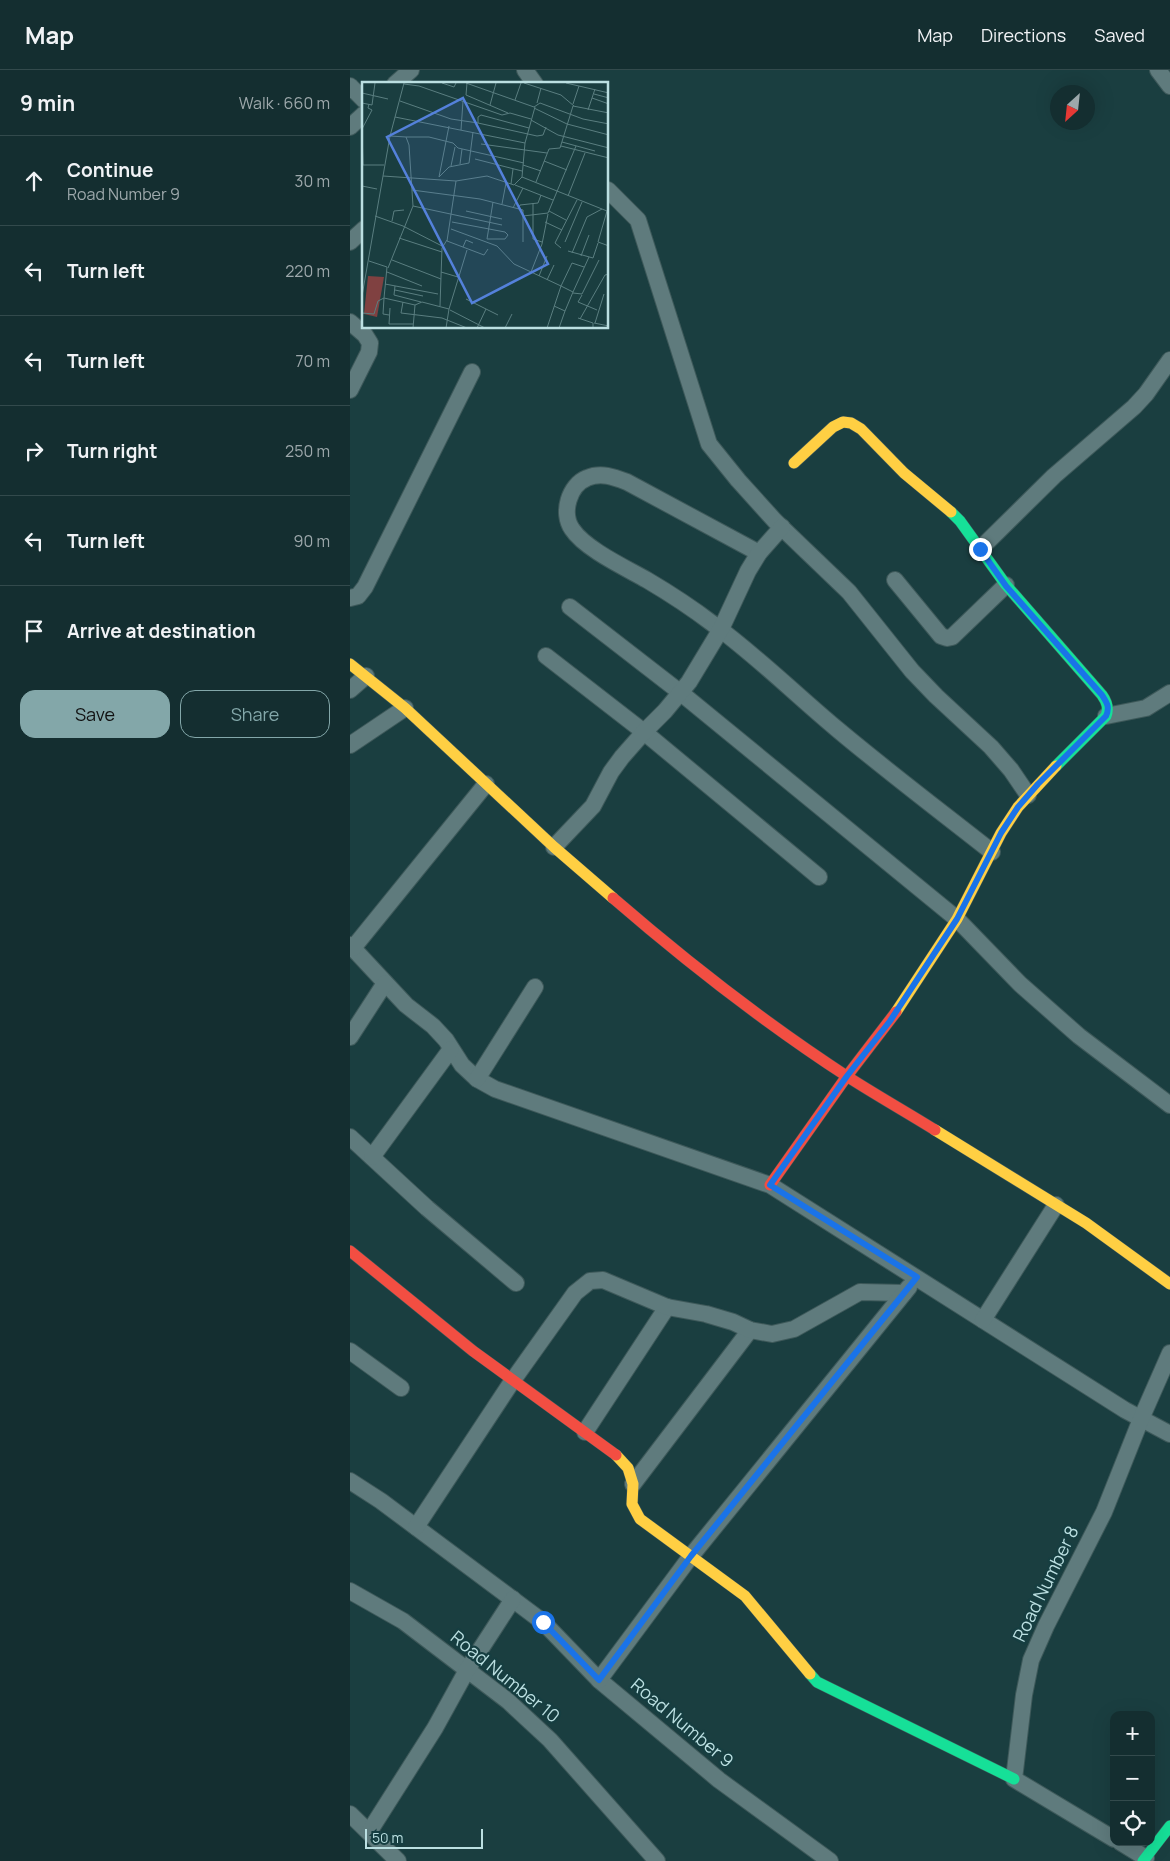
<!DOCTYPE html>
<meta charset="utf-8">
<style>
:root{--surface:#142e30;--page:#213a3c;--text:#f1f3f6;--muted:#9da8ab;--line:#334a4c;--accent:#83a7a9}
body{margin:0;font-family:Manrope,sans-serif;background:var(--page);color:var(--text)}
.controls{position:absolute;right:15px;bottom:15px;display:grid;overflow:hidden;border-radius:10px;box-shadow:0 5px 20px #0002}
.controls button{width:45px;height:45px;display:grid;place-items:center;padding:0;border:0;border-bottom:1px solid var(--line);background:var(--surface);color:var(--text);font:25px sans-serif}
.compass{position:absolute;left:700px;top:15px;width:45px;height:45px;border-radius:50%;background:var(--surface);box-shadow:0 5px 20px #0002;rotate:207deg}
.scale{position:absolute;left:15px;bottom:12px;width:118px;box-sizing:border-box;padding-left:5px;border:2px solid #bbdfe1;border-top:0;font-size:14px;line-height:18px;white-space:nowrap;color:#bbdfe1;-webkit-text-stroke:4px #163e41;paint-order:stroke}
.stop{position:absolute;width:15px;height:15px;margin:-11px;border:4px solid #1a73e8;border-radius:50%;background:#fff}
.stop.end{background:#1a73e8;border-color:#fff;box-shadow:0 1px 5px #0008}
.list{margin:0;padding:0;list-style:none}
h2{display:flex;justify-content:space-between;align-items:center;height:65px;margin:0;padding:0 20px;font-size:21px}
h2 small{font-size:16px;font-weight:400;color:var(--muted)}
.list li{display:grid;grid-template-columns:32px 1fr auto;gap:15px;align-items:center;box-sizing:border-box;height:90px;padding:0 20px;border-top:1px solid var(--line)}
.list b{display:block;font-size:19px;white-space:nowrap}
.list p{margin:0;font-size:16px;white-space:nowrap;color:var(--muted)}
.list em{font-size:16px;font-style:normal;color:var(--muted)}
.actions{display:flex;gap:10px;padding:15px 20px}
.actions a{flex:1;padding:11px 0;border:1px solid var(--accent);border-radius:15px;text-align:center;font-size:18px;color:var(--accent)}
.actions .main{background:var(--accent);color:#111}
.icon{flex:none;width:28px;height:28px;fill:none;stroke:currentColor;stroke-width:2;stroke-linecap:round;stroke-linejoin:round}
.map{position:relative;flex:none;width:820px;height:1791px;overflow:hidden}
header{display:flex;align-items:center;gap:30px;box-sizing:border-box;height:70px;padding:0 25px;background:var(--surface);border-bottom:1px solid var(--line)}
header strong{font-size:24px}
nav{display:flex;gap:28px;margin-inline-start:auto;font-size:18px}
main{display:flex}
aside{flex:1;background:var(--surface)}
.map>svg:first-child{display:block}
.lines{fill:none;stroke-linecap:round;stroke-linejoin:round}
.street-casing{stroke:#3e595a;stroke-width:18}
.fast-casing{stroke:#3e595a;stroke-width:12}
.slow-casing{stroke:#3e595a;stroke-width:12}
.jam-casing{stroke:#3e595a;stroke-width:12}
.street{stroke:#5f7b7d;stroke-width:16}
.fast{stroke:#16e098;stroke-width:11}
.slow{stroke:#ffcf43;stroke-width:11}
.jam{stroke:#f24e42;stroke-width:11}
.route{stroke:#1a73e8;stroke-width:6}
.labels{text-anchor:middle;stroke-width:4.5;stroke-linejoin:round;paint-order:stroke}
.street-label{font-size:18px;fill:#bbdfe1;stroke:#163e41}
.inset-road{fill:none;stroke:#5a7e80;stroke-width:1}
.view{fill:#5481db;fill-opacity:0.15;stroke:#5481db;stroke-width:2.5}
.inset-edge{fill:none;stroke:#bbdfe1;stroke-width:2.5}
</style>
<header>
<strong>Map</strong>
<nav><a>Map</a><a>Directions</a><a>Saved</a></nav>
</header>
<main>
<aside>
<h2>9 min<small>Walk · 660 m</small></h2>
<ul class="list">
<li><svg class="icon" aria-label="ahead" viewBox="0 0 24 24"><path d="M12 20V5M6 11l6-6 6 6"/></svg><div><b>Continue</b><p>Road Number 9</p></div><em>30 m</em></li>
<li><svg class="icon" aria-label="left" viewBox="0 0 24 24"><path d="M17 20v-9H6M10 6l-5 5 5 5"/></svg><div><b>Turn left</b></div><em>220 m</em></li>
<li><svg class="icon" aria-label="left" viewBox="0 0 24 24"><path d="M17 20v-9H6M10 6l-5 5 5 5"/></svg><div><b>Turn left</b></div><em>70 m</em></li>
<li><svg class="icon" aria-label="right" viewBox="0 0 24 24"><path d="M7 20v-9h11M14 6l5 5-5 5"/></svg><div><b>Turn right</b></div><em>250 m</em></li>
<li><svg class="icon" aria-label="left" viewBox="0 0 24 24"><path d="M17 20v-9H6M10 6l-5 5 5 5"/></svg><div><b>Turn left</b></div><em>90 m</em></li>
<li><svg class="icon" aria-label="arrive" viewBox="0 0 24 24"><path d="M6 21V4h12l-3 4 3 4H6"/></svg><div><b>Arrive at destination</b></div></li>
</ul>
<div class="actions"><a class="main">Save</a><a>Share</a></div>
</aside>
<div class="map">
<svg width="820" height="1791" viewBox="0 0 820 1791">
<rect width="100%" height="100%" fill="#1a3e40"/>
<g class="lines">
<g class="street-casing">
<g id="street">
<polyline points="175,0 185,14"/>
<polyline points="808,0 820,16"/>
<polyline points="45,14 61,0"/>
<polyline points="0,16 14,30"/>
<polyline points="0,57 14,44"/>
<polyline points="258,120 288,150 359,374 388,410 425,451 499,522 562,601 586,626 641,677 661,700 678,725"/>
<polyline points="0,172 14,159"/>
<polyline points="0,252 15,265 20,273 19,282 0,320"/>
<polyline points="630,479 704,406 784,337 796,324 820,290"/>
<path d="M409 483 277 412C264 407 251 402 237 408 219 415 211 443 222 459 235 479 276 498 297 510 319 523 342 538 363 554 407 586 445 624 487 659 537 701 590 741 642 782"/>
<polyline points="545,510 591,566 597,568 602,567 656,515"/>
<polyline points="0,528 8,526 15,517 122,302"/>
<polyline points="220,537 331,623 607,849 670,914 729,966 820,1035"/>
<polyline points="196,586 294,662 469,807"/>
<polyline points="0,620 16,606"/>
<polyline points="756,646 796,638 820,623"/>
<polyline points="0,675 55,638"/>
<polyline points="204,777 243,736 261,702 272,687 294,662 315,641 339,612 371,559 398,501 409,483 432,457"/>
<polyline points="0,875 56,935 83,956 96,970 112,995 127,1009 145,1019 420,1115 775,1340 820,1364"/>
<polyline points="3,878 136,714"/>
<polyline points="0,967 35,913"/>
<polyline points="127,1009 185,917"/>
<polyline points="0,1067 77,1138 166,1213"/>
<polyline points="22,1087 101,979"/>
<polyline points="633,1250 706,1135"/>
<polyline points="0,1281 51,1318"/>
<polyline points="235,1362 317,1237"/>
<polyline points="0,1411 31,1431 193,1552 249,1610 369,1710 480,1791"/>
<polyline points="283,1414 400,1260"/>
<polyline points="66,1457 163,1310 225,1223 240,1211 253,1210 317,1237 356,1244 383,1252 400,1260 422,1264 444,1259 510,1222 554,1223"/>
<polyline points="0,1521 53,1551 158,1631 200,1670 307,1791"/>
<polyline points="249,1610 341,1486 559,1217"/>
<polyline points="0,1744 48,1791"/>
<polyline points="19,1762 85,1658 117,1600 163,1529"/>
<polyline points="764,1769 664,1709 674,1625 681,1590 696,1556 754,1442 791,1349 820,1283"/>
<polyline points="770,1772 796,1788"/>
</g>
</g>
<g class="fast-casing">
<g id="fast">
<path d="M601 442 610 451 656 515 752 625C757 632 759 638 756 646L706 696"/>
<polyline points="460,1604 467,1612 664,1709"/>
<polyline points="793,1791 820,1756"/>
</g>
</g>
<g class="slow-casing">
<g id="slow">
<polyline points="444,393 483,357 493,352 501,353 511,359 554,403 601,442"/>
<polyline points="0,594 55,638 204,777 263,828"/>
<polyline points="546,942 607,849 651,763 668,737 706,696"/>
<polyline points="585,1060 736,1153 820,1214"/>
<polyline points="266,1385 278,1398 283,1414 282,1434 290,1449 395,1526 460,1604"/>
</g>
</g>
<g class="jam-casing">
<g id="jam">
<path d="M263 828C337 892 415 953 498 1007 526 1025 556 1042 585 1060"/>
<polyline points="420,1115 497,1006 546,942"/>
<polyline points="0,1181 123,1281 266,1385"/>
</g>
</g>
<use href="#street" class="street"/>
<use href="#fast" class="fast"/>
<use href="#slow" class="slow"/>
<use href="#jam" class="jam"/>
</g>
<g class="lines">
<path class="route" d="M193 1552 249 1610 341 1486 567 1207 420 1115 497 1006 540 951 607 849 651 763 668 737 688 714 756 646C760 637 757 633 752 625L656 516 630 479"/>
</g>
<g class="labels">
<g class="street-label">
<text transform="translate(696 1514) rotate(-64)" y="6">Road Number 8</text>
<text transform="translate(155 1607) rotate(39)" y="6">Road Number 10</text>
<text transform="translate(332 1653) rotate(40)" y="6">Road Number 9</text>
</g>
</g>
<g transform="translate(12 12)">
<rect width="246" height="246" fill="#1a3e40"/>
<path d="M6 194 22 195 15 235 2 232Z" fill="#804141"/>
<path class="inset-road" d="M80 1 92 5 94 1M104 1 172 25 178 21 221 37 247 42M105 1 104 13 146 31M162 1 199 13 212 24M204 1 247 11M42 2 57 4 140 33 148 31 169 37M0 11 26 17M232 12 247 16M230 16 247 22M153 18 159 1M38 19 89 37 116 41M0 21 10 23 13 1M175 21 179 6M7 22 6 26 10 28 0 47 1 83H22M211 22 217 4M128 23 134 1M172 26 205 42 247 53M226 28 233 7M33 35 163 61M169 38 196 53 247 66M167 46 119 33 116 35V41L175 54 181 53 184 45M99 48 101 19M44 55H67L91 61 96 66 162 81M200 60 233 69M119 62 185 71M199 64 247 76M113 77 160 89M182 79 205 88M98 82 100 67M161 83 179 89M89 84 93 65M21 94 94 99 125 94 152 103 160 95 245 129 236 160 247 164M77 95 87 85 107 81 111 50M77 95 87 44M160 95 163 61 173 25M94 99 85 159 122 173 126 167M174 100 187 67 198 66 211 24 247 31M149 102 151 87M153 103 191 118M0 104 15 107M50 108 118 117 161 128V133M206 114 223 71M171 121V157L180 160M140 122 144 101M51 124 140 143M151 126 161 106M156 127 158 123 176 121 179 113M104 129 140 137M187 129 204 138M13 134 41 144 80 164M30 139 32 129 42 128M90 140 143 150 146 153 143 157H125M183 140 200 148M89 147 135 164 152 182 199 204 185 246M37 156 80 170M125 157 131 120M161 160V134L186 131 214 64M203 160 220 120M101 165 104 158 111 161M199 166 193 161 215 118M206 169 231 176 236 161M210 171 225 135 240 127M219 174 227 153M30 178 79 197M7 179 25 185 22 216 53 223 60 220 87 227 84 246M26 186 51 124 47 63 44 55 28 54M25 190 60 204M79 190 96 195M169 190 180 162 186 132M177 194 185 174M185 198 192 183M23 202 76 212M33 204 32 213 59 220M33 208 61 214M211 210 227 175M211 211 220 212 237 178M220 213 216 220 235 228M0 214 28 54 42 1M22 216 21 232 27 233M104 217 124 227M41 220 39 231 80 236 105 246M78 224 80 166 85 158M192 224 203 229 197 246M28 226 27 242H51M87 227 105 168M88 228 123 246M203 229 211 210 199 204 210 181 222 185M0 231 12 232 16 219 22 216M216 236 231 241V246M218 237 243 193 247 192M232 241 247 244M233 241 242 212M51 246 53 223M115 246 124 227 136 233M143 246 150 232"/>
<path class="view" d="M101 16 186 182 110 221 25 55Z"/>
<rect width="246" height="246" class="inset-edge"/>
</g>
</svg>
<div class="controls">
<button>+</button>
<button>−</button>
<button><svg class="icon" aria-label="locate" viewBox="0 0 24 24"><circle cx="12" cy="12" r="6"/><path d="M12 2v4M12 18v4M2 12h4M18 12h4"/></svg></button>
</div>
<svg class="compass" viewBox="-18 -18 36 36"><path d="M0-13l5 13h-10z" fill="#e53935"/><path d="M0 13l5-13h-10z" fill="#9da8ab"/></svg>
<div class="scale">50 m</div>
<div class="stop" style="left:193px;top:1552px"></div>
<div class="stop end" style="left:630px;top:479px"></div>
</div>
</main>
